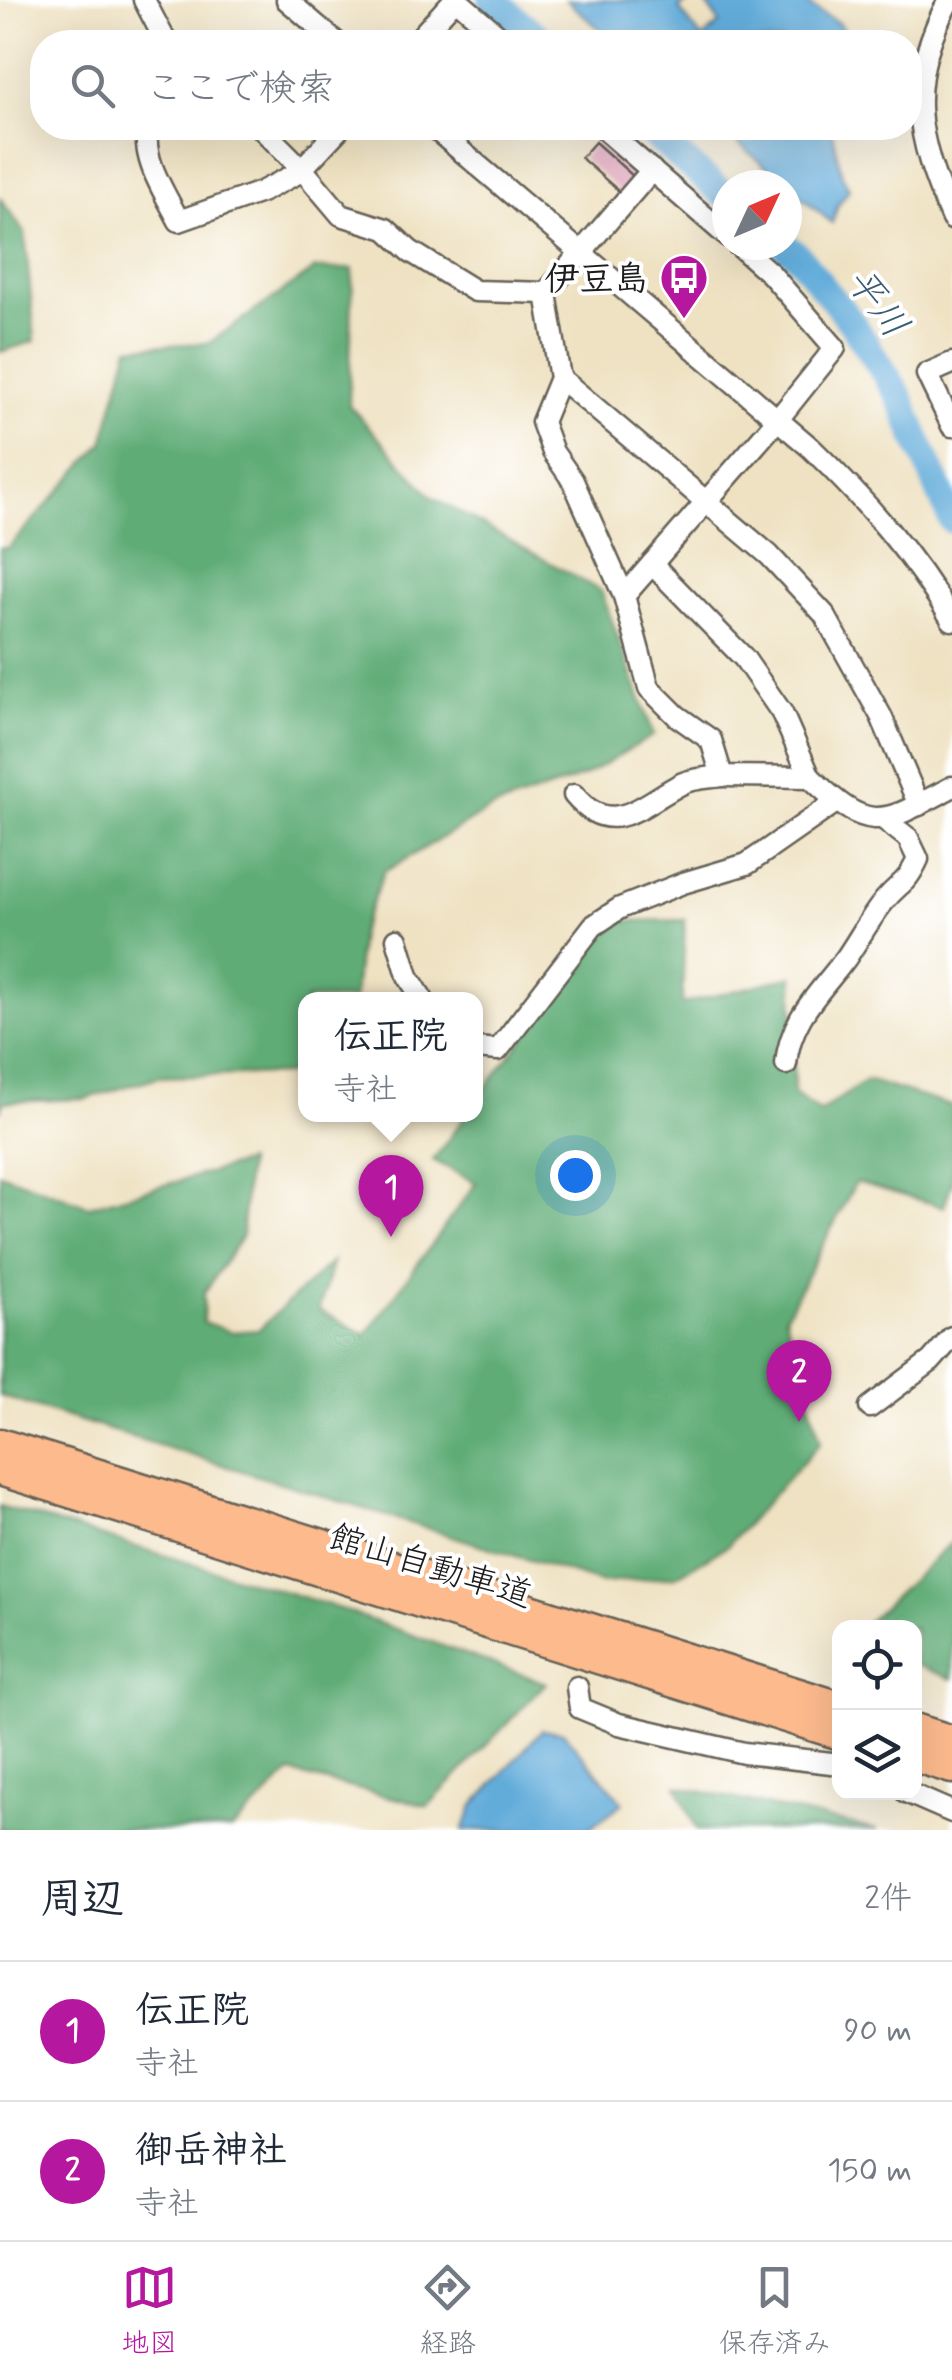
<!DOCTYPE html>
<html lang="ja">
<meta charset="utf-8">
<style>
:root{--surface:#fff;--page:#f6f6f7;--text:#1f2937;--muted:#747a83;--line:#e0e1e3;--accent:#b5179e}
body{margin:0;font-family:Mynerve,"Klee One",sans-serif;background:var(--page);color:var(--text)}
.controls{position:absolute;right:30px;bottom:30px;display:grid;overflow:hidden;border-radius:20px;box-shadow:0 10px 40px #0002}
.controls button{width:90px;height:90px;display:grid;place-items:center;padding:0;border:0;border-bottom:2px solid var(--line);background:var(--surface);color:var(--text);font:50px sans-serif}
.compass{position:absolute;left:712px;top:170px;width:90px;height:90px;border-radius:50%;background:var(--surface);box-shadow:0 10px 40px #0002;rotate:46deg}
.you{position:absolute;left:575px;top:1175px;width:35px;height:35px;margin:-25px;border:8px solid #fff;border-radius:50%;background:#1a73e8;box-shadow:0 0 0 15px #1a73e833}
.badge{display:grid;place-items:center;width:65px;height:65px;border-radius:50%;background:var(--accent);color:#fff;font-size:32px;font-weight:700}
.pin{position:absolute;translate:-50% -82px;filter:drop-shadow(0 2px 5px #0008)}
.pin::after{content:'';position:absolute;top:52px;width:35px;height:30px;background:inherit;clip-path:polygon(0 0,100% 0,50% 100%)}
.popup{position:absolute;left:298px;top:992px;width:185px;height:130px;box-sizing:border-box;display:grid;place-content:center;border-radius:20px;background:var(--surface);filter:drop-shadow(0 2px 8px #0005);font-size:32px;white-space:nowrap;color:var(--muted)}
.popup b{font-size:38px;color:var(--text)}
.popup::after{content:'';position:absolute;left:50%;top:100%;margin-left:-20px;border:20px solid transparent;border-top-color:var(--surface)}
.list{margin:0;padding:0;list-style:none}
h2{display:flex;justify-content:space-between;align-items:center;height:130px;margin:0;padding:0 40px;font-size:42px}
h2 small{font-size:32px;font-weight:400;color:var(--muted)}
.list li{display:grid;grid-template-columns:65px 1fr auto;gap:30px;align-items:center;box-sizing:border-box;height:140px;padding:0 40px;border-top:2px solid var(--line)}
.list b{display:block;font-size:38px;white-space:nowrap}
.list p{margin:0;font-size:32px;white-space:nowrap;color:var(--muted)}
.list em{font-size:32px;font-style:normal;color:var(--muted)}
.icon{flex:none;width:55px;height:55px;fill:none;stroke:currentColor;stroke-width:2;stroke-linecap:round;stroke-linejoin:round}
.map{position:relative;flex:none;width:952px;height:1830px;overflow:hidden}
.search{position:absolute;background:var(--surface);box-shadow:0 10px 40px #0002;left:30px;right:30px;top:30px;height:110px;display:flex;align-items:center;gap:25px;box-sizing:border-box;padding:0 35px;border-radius:40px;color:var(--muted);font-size:38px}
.sheet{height:410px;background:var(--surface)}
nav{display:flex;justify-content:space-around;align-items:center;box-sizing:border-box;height:140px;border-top:2px solid var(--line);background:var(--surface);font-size:28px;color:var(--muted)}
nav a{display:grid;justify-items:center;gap:5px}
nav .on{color:var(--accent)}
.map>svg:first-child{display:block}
.forest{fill:#5fac76;stroke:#3e6449;stroke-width:2.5}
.water{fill:#62acda;stroke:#3f647b;stroke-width:2.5}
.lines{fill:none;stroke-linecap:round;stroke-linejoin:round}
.river{stroke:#62acda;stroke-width:28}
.building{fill:#e1a9c0}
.minor-casing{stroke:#666156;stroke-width:25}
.highway-casing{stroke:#666156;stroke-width:35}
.minor{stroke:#fff;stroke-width:20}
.highway{stroke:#fcba8d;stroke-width:30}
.labels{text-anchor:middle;stroke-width:8;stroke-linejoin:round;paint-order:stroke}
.poi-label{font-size:35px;font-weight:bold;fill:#1c1c1c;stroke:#fff;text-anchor:end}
.street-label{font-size:35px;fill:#1c1c1c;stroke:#fff}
.water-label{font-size:38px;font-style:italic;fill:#3c5d71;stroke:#fff}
</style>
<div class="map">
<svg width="952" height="1830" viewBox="0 0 952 1830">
<rect width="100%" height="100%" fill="#fff"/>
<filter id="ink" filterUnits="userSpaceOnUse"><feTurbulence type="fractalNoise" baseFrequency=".01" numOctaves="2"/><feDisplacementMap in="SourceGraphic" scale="20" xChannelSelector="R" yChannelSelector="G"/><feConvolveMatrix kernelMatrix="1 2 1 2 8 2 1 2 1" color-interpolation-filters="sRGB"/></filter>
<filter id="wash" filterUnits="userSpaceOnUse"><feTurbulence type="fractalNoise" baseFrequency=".0048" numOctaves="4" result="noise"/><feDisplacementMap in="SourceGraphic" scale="40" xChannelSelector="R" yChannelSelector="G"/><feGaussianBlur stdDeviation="2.25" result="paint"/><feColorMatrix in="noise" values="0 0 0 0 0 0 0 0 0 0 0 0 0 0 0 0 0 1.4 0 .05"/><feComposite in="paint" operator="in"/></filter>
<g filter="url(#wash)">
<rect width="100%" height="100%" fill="#efe2c2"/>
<g class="forest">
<polygon points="0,198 25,233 35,341 0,352"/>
<polygon points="315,269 353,269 349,405 432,497 601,591 654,735 584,776 489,810 384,872 360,932 354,999 306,1000 306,1061 287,1074 158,1077 85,1099 3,1102 0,1112 0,548 8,548 103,443 129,347 209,343"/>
<polygon points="685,920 682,1004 793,976 794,1094 820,1112 867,1080 952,1106 952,1182 944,1207 856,1182 785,1317 821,1442 728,1545 676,1576 603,1583 0,1396 0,1173 89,1206 247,1162 242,1236 204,1293 203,1322 231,1332 258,1330 333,1261 319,1310 366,1335 476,1183 433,1160 466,1115 476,1114 476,1100 614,921"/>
<polygon points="0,1506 329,1605 546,1683 428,1806 290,1773 232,1830 0,1830"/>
<polygon points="952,1542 952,1679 915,1665 914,1628 862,1627"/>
<polygon points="677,1786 878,1830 697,1830"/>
</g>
<g class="water">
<polygon points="566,0 690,0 679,9 702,39 720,24 704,0 800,0 840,24 845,34 843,42 615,42"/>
<polygon points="720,128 831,128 842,175 849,189 838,205 832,223"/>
<polygon points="542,1730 563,1732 623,1803 587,1830 463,1830 474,1805"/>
</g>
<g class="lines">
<g class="river">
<polyline points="492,0 544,42"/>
<polyline points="645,128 727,197"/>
<polyline points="784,245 797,255 852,323 898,394 952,520"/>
</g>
</g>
<g id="blocks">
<polygon class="building" points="595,142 634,177 621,193 581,158"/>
</g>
</g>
<g filter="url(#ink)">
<use href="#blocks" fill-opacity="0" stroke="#666156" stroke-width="2.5"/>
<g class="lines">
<g class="minor-casing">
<g id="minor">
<polyline points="144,0 166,42"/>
<polyline points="287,0 336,42"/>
<polyline points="457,0 506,42"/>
<path d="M949 0C904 83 916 137 952 219"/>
<polyline points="416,42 454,0"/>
<path d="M148 128C141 159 165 193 179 221L261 192 298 173 340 128"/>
<polyline points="261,128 303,170 341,215 386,229 410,251 475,291 546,293"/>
<path d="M434 128 811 448C866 501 913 554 952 620"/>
<polyline points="603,128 727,236"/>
<path d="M546 293 560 378 542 422 553 452 573 481 624 596 649 688 677 716 711 740 722 776 810 777C871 836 882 824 952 787"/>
<polyline points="546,293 652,170"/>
<polyline points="952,363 927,374 952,426"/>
<polyline points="560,378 769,555 824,614 881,716 919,805"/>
<polyline points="652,564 744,658 782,713 810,777"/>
<polyline points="624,596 779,418 835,348 771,274 738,245"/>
<path d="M574 795C612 841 643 803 683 783 695 778 709 778 722 776"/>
<polyline points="397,939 408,976 423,1000"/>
<polyline points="476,1048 498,1050 593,926 620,908 683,883 747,864 836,802"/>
<path d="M786 1064C790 1018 820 993 846 958 859 939 870 918 885 900 901 881 906 885 918 859L908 838 885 820"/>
<polyline points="870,1407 931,1361 952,1337"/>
<polyline points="577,1687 580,1708 619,1724 744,1753 840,1764"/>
<polyline points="906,1792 952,1812"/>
</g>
</g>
<g class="highway-casing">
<g id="highway">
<polyline points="0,1444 840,1707"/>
<polyline points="0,1470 840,1734"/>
<polyline points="914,1729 952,1741"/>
<polyline points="914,1756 952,1768"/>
</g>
</g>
<use href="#minor" class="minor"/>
<use href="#highway" class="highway"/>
</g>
</g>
<defs>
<g id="bus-pin" transform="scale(2.5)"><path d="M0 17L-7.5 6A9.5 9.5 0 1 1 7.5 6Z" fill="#b5179e" stroke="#fff"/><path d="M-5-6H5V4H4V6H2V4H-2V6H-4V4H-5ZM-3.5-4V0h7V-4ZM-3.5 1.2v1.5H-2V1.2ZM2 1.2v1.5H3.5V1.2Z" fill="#fff"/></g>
</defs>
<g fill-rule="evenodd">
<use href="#bus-pin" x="684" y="278"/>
</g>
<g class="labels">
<g class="poi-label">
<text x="649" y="290">伊豆島</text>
</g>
<g class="street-label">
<text transform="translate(431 1565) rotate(17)" y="12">館山自動車道</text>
</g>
<g class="water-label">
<text transform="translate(878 302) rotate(53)" y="13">平川</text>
</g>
</g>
</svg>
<div class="controls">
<button><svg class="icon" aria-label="locate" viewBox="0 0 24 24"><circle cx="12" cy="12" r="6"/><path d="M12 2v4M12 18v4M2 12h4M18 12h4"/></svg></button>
<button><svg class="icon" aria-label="layers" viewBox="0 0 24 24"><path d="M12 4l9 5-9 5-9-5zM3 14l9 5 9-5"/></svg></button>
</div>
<svg class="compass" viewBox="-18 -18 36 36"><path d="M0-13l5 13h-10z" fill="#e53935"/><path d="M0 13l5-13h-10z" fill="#747a83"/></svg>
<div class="you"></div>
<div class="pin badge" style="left:391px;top:1237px">1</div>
<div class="popup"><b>伝正院</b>寺社</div>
<div class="pin badge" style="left:799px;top:1422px">2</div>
<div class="search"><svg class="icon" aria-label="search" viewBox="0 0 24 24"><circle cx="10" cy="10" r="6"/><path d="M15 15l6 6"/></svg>ここで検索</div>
</div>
<section class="sheet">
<h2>周辺<small>2件</small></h2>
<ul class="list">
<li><span class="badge">1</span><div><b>伝正院</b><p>寺社</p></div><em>90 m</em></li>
<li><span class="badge">2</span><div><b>御岳神社</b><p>寺社</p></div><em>150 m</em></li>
</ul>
</section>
<nav>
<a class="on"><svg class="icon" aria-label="map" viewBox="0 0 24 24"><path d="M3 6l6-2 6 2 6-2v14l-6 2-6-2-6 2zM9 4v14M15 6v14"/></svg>地図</a>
<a><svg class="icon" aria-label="directions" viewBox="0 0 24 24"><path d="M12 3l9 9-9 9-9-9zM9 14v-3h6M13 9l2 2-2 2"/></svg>経路</a>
<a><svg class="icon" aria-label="saved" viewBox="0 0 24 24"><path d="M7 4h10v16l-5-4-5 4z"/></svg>保存済み</a>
</nav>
